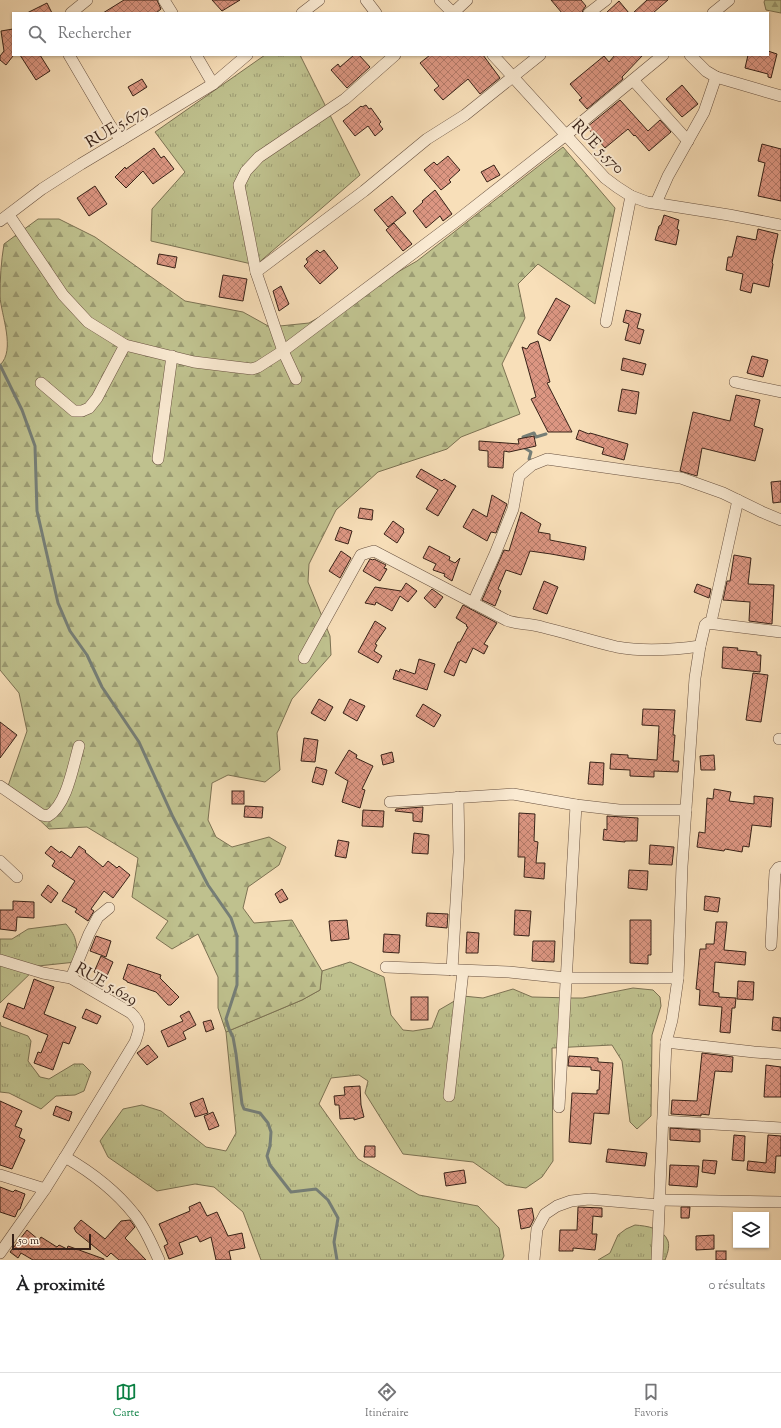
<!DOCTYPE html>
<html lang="fr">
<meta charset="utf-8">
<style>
:root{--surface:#fff;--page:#f6f6f6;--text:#202124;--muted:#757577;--line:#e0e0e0;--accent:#0b8043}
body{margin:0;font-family:"Sorts Mill Goudy",serif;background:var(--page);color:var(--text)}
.controls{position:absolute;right:12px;bottom:12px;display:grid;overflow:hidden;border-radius:0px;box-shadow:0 1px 3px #0004}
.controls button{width:36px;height:36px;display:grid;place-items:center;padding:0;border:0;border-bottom:1px solid var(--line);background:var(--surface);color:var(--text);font:20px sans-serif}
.scale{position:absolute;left:12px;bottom:10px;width:79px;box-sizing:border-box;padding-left:4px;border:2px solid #382218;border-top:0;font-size:11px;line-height:14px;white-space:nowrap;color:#382218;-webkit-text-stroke:3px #faead2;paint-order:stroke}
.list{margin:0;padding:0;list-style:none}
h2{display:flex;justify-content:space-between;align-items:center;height:52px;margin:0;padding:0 16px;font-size:17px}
h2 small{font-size:13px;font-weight:400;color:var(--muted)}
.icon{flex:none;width:22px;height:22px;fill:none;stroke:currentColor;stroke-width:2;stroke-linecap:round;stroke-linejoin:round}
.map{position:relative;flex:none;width:781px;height:1260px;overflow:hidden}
.search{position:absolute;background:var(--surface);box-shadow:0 1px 3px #0004;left:12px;right:12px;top:12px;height:44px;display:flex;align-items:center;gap:10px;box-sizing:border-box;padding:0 14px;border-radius:0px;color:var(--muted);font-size:15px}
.sheet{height:112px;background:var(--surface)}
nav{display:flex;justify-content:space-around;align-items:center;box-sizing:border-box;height:56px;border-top:1px solid var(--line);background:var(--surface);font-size:11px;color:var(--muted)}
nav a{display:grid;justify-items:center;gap:2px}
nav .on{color:var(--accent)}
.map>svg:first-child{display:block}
.grass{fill:url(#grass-tufts);stroke:#7c7253}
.forest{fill:url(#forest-firs);stroke:#7c7253}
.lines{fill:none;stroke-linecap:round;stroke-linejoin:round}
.stream{stroke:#767e76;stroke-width:3}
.building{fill:url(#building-cross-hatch);stroke:#382218}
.minor-casing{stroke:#685140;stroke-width:12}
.minor{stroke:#faead2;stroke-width:11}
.labels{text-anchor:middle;stroke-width:4;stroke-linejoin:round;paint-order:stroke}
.street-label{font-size:16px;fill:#382218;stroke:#faead2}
</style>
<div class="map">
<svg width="781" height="1260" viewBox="0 0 781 1260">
<defs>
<pattern id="grass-tufts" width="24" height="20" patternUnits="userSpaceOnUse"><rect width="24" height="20" fill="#bfc18e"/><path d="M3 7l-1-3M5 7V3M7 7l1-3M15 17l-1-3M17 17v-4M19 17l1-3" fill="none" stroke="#9c9c73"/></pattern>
<pattern id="forest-firs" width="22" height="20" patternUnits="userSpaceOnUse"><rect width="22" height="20" fill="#bfc18e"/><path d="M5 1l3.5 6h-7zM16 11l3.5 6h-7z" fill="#9c9c73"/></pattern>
<pattern id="building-cross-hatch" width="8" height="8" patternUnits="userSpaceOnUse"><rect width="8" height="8" fill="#dc9682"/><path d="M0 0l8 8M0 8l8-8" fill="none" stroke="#b37a69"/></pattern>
</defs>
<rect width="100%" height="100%" fill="#f8dfb9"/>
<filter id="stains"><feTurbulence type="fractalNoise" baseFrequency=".005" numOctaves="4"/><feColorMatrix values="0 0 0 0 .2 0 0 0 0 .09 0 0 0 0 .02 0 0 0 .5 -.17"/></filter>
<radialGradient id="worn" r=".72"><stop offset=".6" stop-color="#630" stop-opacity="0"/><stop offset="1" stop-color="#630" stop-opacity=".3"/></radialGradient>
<g class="grass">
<polygon points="265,55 300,55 360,175 256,265 151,241 152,209 185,172 155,132"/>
<path d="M66 924C78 938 77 945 76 962L38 966 0 1003V939H12L28 929Z"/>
<polygon points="350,962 384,977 391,1015 403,1030 413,1031 432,1028 439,1010 463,996 483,998 513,989 532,997 573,998 583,998 633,988 653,990 660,997 661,1006 652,1035 651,1116 637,1129 630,1122 622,1061 612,1045 552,1048 553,1161 542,1177 526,1188 506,1185 473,1162 403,1154 365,1093 368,1081 359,1075 331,1078 319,1104 358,1159 419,1195 478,1206 499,1228 504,1256 502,1260 261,1260 243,1212 214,1187 195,1184 157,1191 108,1157 100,1141 123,1109 142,1105 161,1111 206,1147 226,1151 236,1133 226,1032 302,1000 320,990 322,971"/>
<polygon points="0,1022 1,1026 28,1036 31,1041 28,1061 40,1077 49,1079 74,1064 83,1064 91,1072 84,1091 75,1095 56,1096 41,1109 9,1093 0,1092"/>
<path d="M635 1225C647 1226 663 1228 668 1241 670 1247 667 1255 665 1260H598L610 1253 618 1235 626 1229Z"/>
</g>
<g class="forest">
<polygon points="765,0 781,0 781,13 766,10 764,2"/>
<path d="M563 147 615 208 595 304 538 264 518 284 525 318 502 364 520 414 461 437 447 449 378 472 336 510 309 564 308 582 330 636 331 655 292 699 277 733 280 770 265 782 228 775 212 783 208 820 216 837 232 847 269 837 286 847 279 865 248 887 243 908 254 923 292 920 322 971 320 990 302 1000 226 1032 218 1008V977L198 934 172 949 156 938 168 921 132 897 138 858 87 827 49 829 7 789 27 731 19 693 0 670V365C16 350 1 315 0 296 0 279 1 262 4 244L38 219H59L95 237 185 301 243 312 270 327 309 323 417 261Z"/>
</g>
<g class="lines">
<g class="stream">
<polyline points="0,365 22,410 35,446 37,511 58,603 70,631 87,655 102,687 139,742 173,817 208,885 231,918 237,936 237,985 226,1019 229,1029 233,1037 236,1054 242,1104 244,1109 260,1113 268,1123 271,1132 270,1146 267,1156 270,1165 291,1192 316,1189 328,1200 338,1218 334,1242 337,1260"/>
<polyline points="524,440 523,437 534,433 536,437 546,434"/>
<polyline points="524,446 523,447 531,452 529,459 533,461"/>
</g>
</g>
<g class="building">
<polygon points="124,0 157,0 161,9 156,13 103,13"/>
<polygon points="212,0 240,0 222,11"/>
<polygon points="551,0 581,0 586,6 583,10 582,13 562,13"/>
<polygon points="647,0 668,0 653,13 633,13"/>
<polygon points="619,1 629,13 606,13"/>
<polygon points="47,3 52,13 27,13"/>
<polygon points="13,29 13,56 6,65 0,60 0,56 4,51 1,31"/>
<polygon points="768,51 777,54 771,78 768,77 768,74 745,68 748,55 768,55"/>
<polygon points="20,55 40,55 50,71 36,80"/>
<polygon points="354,55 359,55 370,67 347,88 331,70 338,64 340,67"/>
<polygon points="430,55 483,55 500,78 480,94 468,79 443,100 434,90 439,86 420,63"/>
<polygon points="615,55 643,55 622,77 623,79 587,109 579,100 582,98 570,84 604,56 609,62"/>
<polygon points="142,79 147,87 133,96 128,87"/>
<polygon points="682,85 698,104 682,117 666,99"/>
<polygon points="620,100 648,131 660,120 671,132 649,151 635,135 634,136 628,129 605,148 587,127"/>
<polygon points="366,105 369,109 371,108 381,122 379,124 383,129 375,136 368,126 355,136 343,121 361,106 362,107"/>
<polygon points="762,144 781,149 781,201 758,196 765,163 758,161"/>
<polygon points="154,148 161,158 164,156 174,169 153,184 143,171 126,188 115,177 125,167 126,169"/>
<polygon points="448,156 460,170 449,180 451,182 441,190 424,170 434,162 437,165"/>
<polygon points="494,165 500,175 487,182 481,172"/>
<polygon points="95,186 107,204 89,216 77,198"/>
<polygon points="435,190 452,214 443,221 440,216 426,228 413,211 423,202 422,201"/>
<polygon points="392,196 406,213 388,227 374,210"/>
<polygon points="664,215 679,220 677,229 679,230 676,245 655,240 659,226 661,225"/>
<polygon points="394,223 412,244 403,251 386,230"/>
<polygon points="758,229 778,234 772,263 773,264 769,287 753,283 751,293 740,290 743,274 726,270 728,257 732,257 737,236 756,240"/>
<polygon points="317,250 320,253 324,250 338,268 320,284 304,266 308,262 306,259"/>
<polygon points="159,254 177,257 175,268 157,264"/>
<polygon points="223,275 247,279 243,301 219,297"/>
<polygon points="281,286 289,304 279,311 273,291"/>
<polygon points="556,298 570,306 550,341 538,334 538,331"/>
<polygon points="626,310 641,314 637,328 644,330 640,344 625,340 629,324 623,322"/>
<polygon points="538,341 550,382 547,383 572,432 548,432 531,399 536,397 522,347 527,349 530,344"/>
<polygon points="752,356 768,360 763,377 747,373"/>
<polygon points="623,358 646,364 643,375 621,370"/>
<polygon points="622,389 639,392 636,414 618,411"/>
<polygon points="736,395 760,400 754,426 763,429 755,461 702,448 697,476 680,471 693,412 730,421"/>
<polygon points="579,430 589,434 590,433 628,444 624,460 602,454 604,448 576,439"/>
<polygon points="534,436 536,446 509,452 504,451 503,468 488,467 488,451 479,450 479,441 519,444 518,439"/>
<polygon points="421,469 442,481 444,479 456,486 438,516 426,509 438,490 416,477"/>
<polygon points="781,481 781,502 773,503 771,482"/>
<polygon points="492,495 507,504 496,533 491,532 487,541 463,527 473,509 487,517"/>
<polygon points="360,508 373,510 372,520 358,518"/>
<polygon points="521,512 541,524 538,532 550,534 550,540 586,547 584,560 551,554 530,551 521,575 506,570 498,589 501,591 495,606 482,600 504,550 509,551"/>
<polygon points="393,521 404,529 403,531 404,532 397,543 384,534"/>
<polygon points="340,527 352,531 348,544 335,540"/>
<polygon points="429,546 450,557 449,560 455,563 460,558 452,581 444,576 445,574 433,570 436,564 423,558"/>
<polygon points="341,551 351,558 340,578 329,571"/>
<polygon points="734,555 751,558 748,584 774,585 772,624 749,621 750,602 723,600 727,581 730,581"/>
<polygon points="370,559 373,560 374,559 386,565 384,568 387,569 380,581 363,571"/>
<polygon points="544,581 558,587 547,614 533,609"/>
<polygon points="406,583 417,591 408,602 400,596 392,611 376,602 375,605 365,603 375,587 401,591"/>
<polygon points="697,584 711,589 709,598 694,592"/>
<polygon points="432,589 443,597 435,608 424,598"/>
<polygon points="463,605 497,623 484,644 488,646 484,654 473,648 466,663 460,660 454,676 444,672 458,642 460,642 468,627 466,626 467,625 456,618"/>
<polygon points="375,621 386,628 375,644 377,645 374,651 382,656 378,663 358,652"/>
<polygon points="723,647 738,648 737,650 757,652 757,655 761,655 760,672 722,668"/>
<polygon points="419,659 435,664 427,690 393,679 396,670 399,672 400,669 415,674"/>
<polygon points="753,673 768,675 761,722 746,720"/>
<polygon points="319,699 333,707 325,721 311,713"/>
<polygon points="350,699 365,706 357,721 343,713"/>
<polygon points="423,704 441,715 434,727 416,716"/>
<polygon points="643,709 675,710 673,735 675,735 673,761 679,761 678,772 654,771 654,777 630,776 630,770 610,769 611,754 628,755 628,758 657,760 659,726 642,725"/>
<polygon points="0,722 17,735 0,758"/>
<polygon points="304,738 318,740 315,762 301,761"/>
<polygon points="349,750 357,755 356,758 373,766 362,789 365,790 360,808 342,802 348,781 335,773"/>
<polygon points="392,752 394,762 383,765 381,755"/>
<polygon points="714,755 715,770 701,770 700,756"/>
<polygon points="590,762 604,763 603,785 588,784"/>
<polygon points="316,767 327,770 323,785 312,782"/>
<polygon points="714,789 731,792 729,801 754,804 754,796 773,798 771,827 752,825 749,847 743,846 742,852 725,849 724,851 697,847 699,832 705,833 707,798 713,799"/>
<rect x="232" y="791" width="12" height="13"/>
<polygon points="245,806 263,807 262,818 244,817"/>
<polygon points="423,807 422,822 413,821 413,813 395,811 396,809"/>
<polygon points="363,810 384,811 383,827 362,826"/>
<polygon points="519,813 535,814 534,841 538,842 536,863 545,863 544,879 524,877 525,857 518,857"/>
<polygon points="607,816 638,818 637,841 625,841 625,842 603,840 604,829 607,830"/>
<polygon points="414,833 429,835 428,854 412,853"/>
<polygon points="338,840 349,842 346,858 335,856"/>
<polygon points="650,845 674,847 672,865 649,864"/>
<polygon points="51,846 60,853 61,851 71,858 79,846 86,851 85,852 103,867 108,861 117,868 119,866 130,875 113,898 104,891 91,909 94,911 88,921 75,912 77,909 62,901 75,881 52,866 55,861 45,853"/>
<polygon points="629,870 648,871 647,890 628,888"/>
<polygon points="48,885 58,893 51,903 41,895"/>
<polygon points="282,889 288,899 280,903 275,894"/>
<polygon points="705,896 720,898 718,912 704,910"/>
<polygon points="13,901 34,902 34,918 17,917 16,931 0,929 0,910 13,910"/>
<polygon points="515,910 531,911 529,936 514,935"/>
<polygon points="427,913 448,914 447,928 426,926"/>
<polygon points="347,920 349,939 331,941 329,921"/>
<polygon points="630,920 651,920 651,955 648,955 648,964 630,963"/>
<polygon points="716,922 727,922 724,950 746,952 745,965 715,962 713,992 719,993 719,997 736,998 735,1008 732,1008 730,1033 720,1032 722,1007 699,1005 700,990 696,989 700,949 706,949 706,944 714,944"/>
<polygon points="467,932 479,933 478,953 466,953"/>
<polygon points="384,934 400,935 399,953 383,952"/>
<polygon points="96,936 111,941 106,957 90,951"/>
<polygon points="533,941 555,941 554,962 532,961"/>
<polygon points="101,956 113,962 106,978 94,972"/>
<polygon points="128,964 161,975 160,978 179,997 171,1005 168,1005 156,992 127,982 127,981 123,979"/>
<polygon points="34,979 54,987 44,1014 76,1027 69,1044 63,1042 53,1070 34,1063 38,1052 41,1053 48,1035 3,1017 8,1003 24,1009"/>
<polygon points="738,981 754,982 753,1000 737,999"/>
<rect x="411" y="997" width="17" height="23"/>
<polygon points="86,1009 101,1016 97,1024 82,1018"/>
<polygon points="189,1011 196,1025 183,1032 186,1039 168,1047 161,1031 183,1021 180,1016"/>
<polygon points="773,1017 781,1018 781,1031 772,1030"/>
<polygon points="211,1020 214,1029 206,1032 203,1022"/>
<polygon points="148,1045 158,1057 147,1065 137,1053"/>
<polygon points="702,1053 733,1057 732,1072 715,1071 709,1115 701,1114 701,1116 671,1114 672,1100 697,1101"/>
<polygon points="569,1056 598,1058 598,1062 613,1063 609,1114 594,1113 591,1144 569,1142 572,1093 597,1094 597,1090 599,1090 600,1071 591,1070 591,1067 568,1066"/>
<polygon points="766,1065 781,1067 781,1097 764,1097"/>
<polygon points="360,1086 361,1105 364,1117 354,1120 354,1118 340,1119 339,1105 335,1105 334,1096 345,1095 344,1087"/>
<polygon points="203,1098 208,1113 195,1117 190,1103"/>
<polygon points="0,1101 22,1111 15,1126 22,1129 19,1137 25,1140 12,1169 0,1165"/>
<polygon points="56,1106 72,1112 69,1121 53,1115"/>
<polygon points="213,1112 219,1126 209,1130 204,1116"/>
<polygon points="670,1128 700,1130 700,1142 670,1140"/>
<polygon points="734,1135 745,1136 744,1161 732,1160"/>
<polygon points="768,1135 781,1136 781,1156 776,1156 775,1173 747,1170 748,1161 766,1163"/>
<polygon points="365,1146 375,1146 375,1157 364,1157"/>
<polygon points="608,1149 647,1153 645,1166 606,1162"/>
<polygon points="703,1160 717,1161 715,1174 702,1172"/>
<polygon points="670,1165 699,1166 697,1187 669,1185"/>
<polygon points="464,1170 466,1183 446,1186 444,1173"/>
<polygon points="0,1187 13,1192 15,1190 25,1194 20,1209 18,1210 15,1217 0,1212"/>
<polygon points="200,1202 207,1216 217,1212 228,1236 242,1233 245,1248 229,1251 231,1260 216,1260 211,1237 200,1242 197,1236 179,1243 183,1254 169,1259 164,1246 168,1244 159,1224 190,1211 189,1207"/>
<polygon points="578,1207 602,1208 602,1217 593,1216 592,1234 597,1234 595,1250 573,1248 573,1251 559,1251 560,1230 577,1230"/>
<polygon points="681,1207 690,1207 689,1218 681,1218"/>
<polygon points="532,1208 534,1219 530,1227 521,1229 518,1210"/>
<polygon points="81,1220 105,1239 121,1221 130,1220 135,1227 125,1238 146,1260 119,1260 111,1253 107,1257 76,1232 74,1228"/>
<polygon points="27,1230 39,1240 41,1237 57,1247 59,1245 67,1249 68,1246 104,1259 104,1260 33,1260 21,1253 18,1258 10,1252"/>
<polygon points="714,1235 714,1249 696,1250 696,1236"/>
<rect x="716" y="1251" width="10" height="9"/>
</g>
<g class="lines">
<g class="minor-casing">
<g id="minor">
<polyline points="164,0 172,13"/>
<polyline points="366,0 376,13"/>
<polyline points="440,0 453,13"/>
<polyline points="71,13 87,0"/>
<polyline points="302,13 319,0"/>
<polyline points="453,13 467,0"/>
<polyline points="589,13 606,0"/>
<polyline points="713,13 729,0"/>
<polyline points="69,55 110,125 121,140"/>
<polyline points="196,55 213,84"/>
<polyline points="493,55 605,178 617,187 631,196 647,202 729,215 781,225"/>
<polyline points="716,77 781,96"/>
<polyline points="633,80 688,141"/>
<polyline points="656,203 668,176 704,112 716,77 706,71 690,55"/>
<polyline points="9,215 63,295 88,322 125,345 194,362 252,369 258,367 283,351 459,219 566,135 663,55"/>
<polyline points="0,221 42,189 81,164 121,140 213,84 247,55"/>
<polyline points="256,272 364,191 427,139 465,115 540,55"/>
<polyline points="606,322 631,196"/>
<polyline points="296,379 283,351 256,272 239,185 246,171 259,157 345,99 395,55"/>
<polyline points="735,382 781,392"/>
<polyline points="41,383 74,411 82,411 89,408 97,398 125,345"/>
<polyline points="158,459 172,356"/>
<polyline points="473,603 495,554 513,509 519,476 532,465 547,459 681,478 723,493 762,512 781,520"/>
<polyline points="711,622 738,500"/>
<path d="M304 658 361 555 367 553 374 551 506 620C519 625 529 623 542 627 567 633 591 641 617 647 645 652 672 650 700 646"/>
<polyline points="779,739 781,739"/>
<path d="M0 786 42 815 48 816C67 805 73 766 79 746"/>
<polyline points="390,802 513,794 576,805 619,810 686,810"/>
<polyline points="0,861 17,877"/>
<polyline points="771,945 775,872 778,868 781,867"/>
<path d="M0 960 43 973 71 978 131 1013C142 1024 140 1028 135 1042L65 1157"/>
<polyline points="386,967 509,972 566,978 678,978"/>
<polyline points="452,970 459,852 458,797"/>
<polyline points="71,978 89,934 98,917 109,908"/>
<polyline points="666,1042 754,1052 781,1054"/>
<polyline points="449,1096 463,971"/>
<polyline points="559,1107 576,805"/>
<polyline points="663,1121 781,1128"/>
<polyline points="0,1175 45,1189"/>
<polyline points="660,1200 781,1202"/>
<path d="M0 1253 45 1189 65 1157C91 1172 115 1190 134 1214 145 1227 152 1245 159 1260"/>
<polyline points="534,1260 537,1229 545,1214 557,1206 571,1201 589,1199 659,1205"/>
<polyline points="657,1260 666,1042 672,1020 678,978 682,866 695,678 700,646 705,625 707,623 781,632"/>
</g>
</g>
<use href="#minor" class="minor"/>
</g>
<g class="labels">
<g class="street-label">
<text transform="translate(116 125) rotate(-31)" y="6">RUE 5.679</text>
<text transform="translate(599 146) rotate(46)" y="6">RUE 5.570</text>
<text transform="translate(107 983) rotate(30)" y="6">RUE 5.629</text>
</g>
</g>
<rect width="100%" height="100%" filter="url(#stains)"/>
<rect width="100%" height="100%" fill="url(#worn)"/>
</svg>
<div class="controls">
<button><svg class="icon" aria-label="layers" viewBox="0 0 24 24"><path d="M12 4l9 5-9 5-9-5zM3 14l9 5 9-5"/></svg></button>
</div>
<div class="scale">50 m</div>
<div class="search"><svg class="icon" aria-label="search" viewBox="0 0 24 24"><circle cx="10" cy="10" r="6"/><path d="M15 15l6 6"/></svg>Rechercher</div>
</div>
<section class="sheet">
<h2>À proximité<small>0 résultats</small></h2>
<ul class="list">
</ul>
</section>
<nav>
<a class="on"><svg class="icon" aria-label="map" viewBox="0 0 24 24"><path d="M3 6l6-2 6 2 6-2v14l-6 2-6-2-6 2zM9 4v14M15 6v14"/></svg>Carte</a>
<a><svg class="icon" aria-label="directions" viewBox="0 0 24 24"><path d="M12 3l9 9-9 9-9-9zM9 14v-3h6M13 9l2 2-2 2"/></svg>Itinéraire</a>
<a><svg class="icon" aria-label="saved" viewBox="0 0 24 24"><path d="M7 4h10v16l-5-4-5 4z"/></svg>Favoris</a>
</nav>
